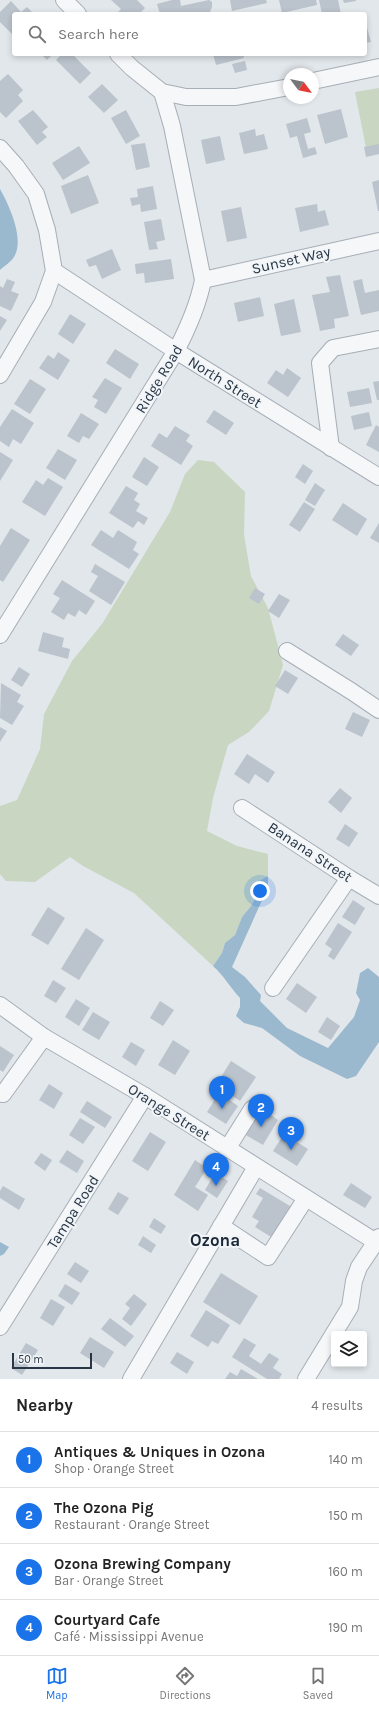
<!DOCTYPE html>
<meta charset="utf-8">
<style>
:root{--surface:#fff;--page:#f6f6f6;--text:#222;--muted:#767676;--line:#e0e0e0;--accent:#1a73e8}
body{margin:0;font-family:Karla,sans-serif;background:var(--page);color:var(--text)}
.controls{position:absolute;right:12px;bottom:12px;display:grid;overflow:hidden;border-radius:4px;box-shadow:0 2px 6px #0003}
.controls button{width:36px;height:36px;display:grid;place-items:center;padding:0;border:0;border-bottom:1px solid var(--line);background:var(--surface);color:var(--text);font:20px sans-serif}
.compass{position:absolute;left:283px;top:68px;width:36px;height:36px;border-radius:50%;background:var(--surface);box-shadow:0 2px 6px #0003;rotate:122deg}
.scale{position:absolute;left:12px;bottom:10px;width:80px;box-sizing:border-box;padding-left:4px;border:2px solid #283645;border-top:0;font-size:11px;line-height:14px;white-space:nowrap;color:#283645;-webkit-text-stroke:3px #f2f5f8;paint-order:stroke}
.you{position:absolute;left:260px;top:891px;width:14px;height:14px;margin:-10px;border:3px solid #fff;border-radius:50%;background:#1a73e8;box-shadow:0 0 0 6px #1a73e833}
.badge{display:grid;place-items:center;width:26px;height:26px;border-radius:50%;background:var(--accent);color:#fff;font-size:13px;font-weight:700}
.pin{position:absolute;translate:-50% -33px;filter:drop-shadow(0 1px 2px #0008)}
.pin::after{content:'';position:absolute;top:21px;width:14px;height:12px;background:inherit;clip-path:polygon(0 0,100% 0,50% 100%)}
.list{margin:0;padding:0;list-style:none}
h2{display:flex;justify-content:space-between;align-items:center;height:52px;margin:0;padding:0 16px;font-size:17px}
h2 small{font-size:13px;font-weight:400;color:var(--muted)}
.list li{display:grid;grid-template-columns:26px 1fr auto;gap:12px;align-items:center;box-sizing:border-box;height:56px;padding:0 16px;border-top:1px solid var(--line)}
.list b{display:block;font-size:15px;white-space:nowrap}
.list p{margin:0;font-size:13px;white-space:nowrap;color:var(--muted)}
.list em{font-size:13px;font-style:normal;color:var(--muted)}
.icon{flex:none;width:22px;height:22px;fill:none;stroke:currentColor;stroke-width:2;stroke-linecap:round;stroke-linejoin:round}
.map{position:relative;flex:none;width:379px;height:1379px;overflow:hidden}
.search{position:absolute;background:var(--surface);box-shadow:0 2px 6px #0003;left:12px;right:12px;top:12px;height:44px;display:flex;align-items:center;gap:10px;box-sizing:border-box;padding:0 14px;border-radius:4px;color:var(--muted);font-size:15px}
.sheet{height:276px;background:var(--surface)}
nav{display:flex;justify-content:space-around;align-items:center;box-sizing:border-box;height:56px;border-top:1px solid var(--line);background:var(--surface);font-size:11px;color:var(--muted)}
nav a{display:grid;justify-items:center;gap:2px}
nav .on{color:var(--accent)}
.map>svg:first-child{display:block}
.green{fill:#c9d6c2}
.water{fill:#9ab9ce}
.building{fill:#bbc3cc}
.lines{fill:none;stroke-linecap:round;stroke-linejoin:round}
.minor-casing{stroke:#a6aeb6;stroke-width:18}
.minor{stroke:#f5f7f9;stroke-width:16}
.labels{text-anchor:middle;stroke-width:4;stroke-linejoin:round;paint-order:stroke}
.street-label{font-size:15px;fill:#283645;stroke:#f2f5f8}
.quarter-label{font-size:17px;font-weight:bold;fill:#1b2636;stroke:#f2f5f8}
</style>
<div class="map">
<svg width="379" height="1379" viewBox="0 0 379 1379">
<rect width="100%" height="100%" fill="#e2e7eb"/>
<g class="green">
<polygon points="379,88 379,151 367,153 355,92"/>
<polygon points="198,460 214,462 245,492 244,535 251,576 268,608 283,665 269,711 249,732 228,745 213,798 207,831 237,846 268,854 268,876 257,882 258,892 251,906 242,917 235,935 225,943 222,953 213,966 134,893 83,866 70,857 35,882 6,881 0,874 0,806 17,800 40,749 44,714 72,661 102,624 170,512 185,474"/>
</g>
<g class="water">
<path d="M0 189C9 205 25 239 14 257 11 262 4 266 0 270Z"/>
<path d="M268 876V887L232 967 245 977 261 995 260 1001 287 1028 328 1048 354 1017 360 1000 356 993 360 973 368 968 379 977V1042L356 1076 347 1079 300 1056 262 1028 244 1023 236 1016 240 1007V998C230 987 224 976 213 966L222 953 225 943 235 935 242 917 251 906 258 893 257 882Z"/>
<polygon points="0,1242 9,1247 4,1254 0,1256"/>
</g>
<g class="building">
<polygon points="111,0 137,0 145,8 139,14 116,14 121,9"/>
<polygon points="172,0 180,0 181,6 209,0 212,2 212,7 210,12 207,14 160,14 157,4"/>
<polygon points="230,0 266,0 267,3 232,11"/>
<polygon points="279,0 316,0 317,5 282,13"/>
<polygon points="319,0 338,0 341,14 322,14"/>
<polygon points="343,0 356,0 356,1 344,3"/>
<polygon points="11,1 21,12 27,7 34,14 14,14 14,36 0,22 0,12"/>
<polygon points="365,20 371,42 365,43"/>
<polygon points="41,54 53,54 47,60"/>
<polygon points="62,54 72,54 91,73 80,84 56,60"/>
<polygon points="213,54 243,54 244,58 216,65"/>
<polygon points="245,61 247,70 235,73 232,64"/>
<polygon points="8,74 23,90 18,95 23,101 6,118 0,112 0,81"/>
<polygon points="102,84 118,100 104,113 88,97"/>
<polygon points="341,109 348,137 325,144 317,115"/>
<polygon points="33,110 48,127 42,132 47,137 37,145 18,121"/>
<polygon points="126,110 140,136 126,144 111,118"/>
<polygon points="307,118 311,132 304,134 308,149 315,147 317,154 303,158 297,136 290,138 286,124"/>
<polygon points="255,129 256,136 264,134 268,149 244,154 239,133"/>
<polygon points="220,136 225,160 206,164 201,140"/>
<polygon points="145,143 150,167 136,170 131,145"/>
<polygon points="379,144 379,154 366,157 364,147"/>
<polygon points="79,146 90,163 63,180 52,163"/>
<polygon points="88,175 99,203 71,214 61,186"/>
<polygon points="379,180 379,211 378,211 372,182"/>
<polygon points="153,186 157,209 141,212 140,204 132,206 130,198 138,197 137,189"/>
<polygon points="317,204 318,212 325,210 329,225 300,232 295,208"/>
<polygon points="241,207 247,238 227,242 221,211"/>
<polygon points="161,219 165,240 156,242 158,249 149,250 144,222"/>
<polygon points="112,249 121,270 102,279 96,265 89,267 86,260"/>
<polygon points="171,259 174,279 145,283 144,273 136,274 135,264"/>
<polygon points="340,275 349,316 334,319 335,328 320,331 312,295 330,292 326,277"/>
<polygon points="7,279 15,282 11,291 19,294 11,311 0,306 0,286 3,288"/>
<polygon points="362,279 365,293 379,290 379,311 361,315 353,281"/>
<polygon points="260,297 264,316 238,322 234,303"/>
<polygon points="294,299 301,332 281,336 274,304"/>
<polygon points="70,314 86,324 73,344 58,334"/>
<polygon points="0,316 7,320 0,331"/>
<polygon points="115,349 139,364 130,379 106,363"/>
<polygon points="58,352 70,360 58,380 39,368 48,355 54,359"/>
<polygon points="287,368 301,378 288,397 267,383 276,370 283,375"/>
<polygon points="105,378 122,388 106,414 94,407 98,400 92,397"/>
<polygon points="30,379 46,389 30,414 14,404"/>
<polygon points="379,381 379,400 377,400 373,382"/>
<polygon points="369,388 372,403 350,407 347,392"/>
<polygon points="12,409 34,423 21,444 13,439 9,447 0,441 0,427"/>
<polygon points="214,410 234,423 226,435 206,422"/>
<polygon points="369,412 372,426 354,430 351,416"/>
<polygon points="81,413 99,424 89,439 83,436 79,443 67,436"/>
<polygon points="376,425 379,427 379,452 366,445"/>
<polygon points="175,426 190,435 186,441 193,446 181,465 151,446 159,433 167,438"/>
<polygon points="58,449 77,460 65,480 46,468"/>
<polygon points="0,452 13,460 0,481"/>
<polygon points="144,457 159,467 147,486 132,477"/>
<polygon points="303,464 313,471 305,484 295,477"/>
<polygon points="48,478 63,487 45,516 22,502 36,480 43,485"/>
<polygon points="315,483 325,490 315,506 305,500"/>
<polygon points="126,486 138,493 134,500 140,504 136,511 148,518 144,525 138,521 133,528 109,513"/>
<polygon points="304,502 315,509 300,532 289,525"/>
<polygon points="343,503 367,519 357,536 332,520"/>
<polygon points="379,523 379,543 370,538"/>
<polygon points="11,528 30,540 3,582 0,580 0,546"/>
<polygon points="101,530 113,538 118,530 137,542 133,550 139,554 129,569 91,545"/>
<polygon points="95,564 125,582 111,605 89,591 98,576 91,572"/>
<polygon points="62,580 95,601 86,615 79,610 75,617 68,613 64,620 51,612 60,598 53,594"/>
<polygon points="255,588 265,594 259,604 249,598"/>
<polygon points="279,594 290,600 279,618 268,611"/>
<polygon points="43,632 64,638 62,647 70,649 68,659 38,651"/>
<polygon points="343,634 359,645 351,656 335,645"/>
<polygon points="19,667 30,674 22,687 11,680"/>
<polygon points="285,670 298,678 288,694 275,686"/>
<polygon points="1,683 21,695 17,702 24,706 12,725 0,718"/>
<polygon points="353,712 370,720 362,737 345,729"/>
<polygon points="0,727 7,731 0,742"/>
<polygon points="247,754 275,772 268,783 255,774 249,784 234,774"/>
<polygon points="340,788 352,798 341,813 328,802"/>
<polygon points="345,824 358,833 349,847 336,839"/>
<polygon points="353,900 365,908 355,925 342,917"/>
<polygon points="48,907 65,918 48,945 31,935"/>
<polygon points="338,923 352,932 334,960 328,956 332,949 325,944"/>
<polygon points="86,928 104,940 79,980 61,969"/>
<polygon points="53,980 66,988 56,1003 44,996"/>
<polygon points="297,983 317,997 306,1013 286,999"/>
<polygon points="76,999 90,1008 79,1026 65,1017"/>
<polygon points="160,1001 174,1010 163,1026 150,1018"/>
<polygon points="93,1012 110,1022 99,1040 82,1030"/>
<polygon points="327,1017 340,1026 331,1040 318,1032"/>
<polygon points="173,1040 190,1051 175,1075 158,1065"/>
<polygon points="131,1042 145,1050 136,1066 122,1057"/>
<polygon points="0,1046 14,1055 3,1072 0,1070"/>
<polygon points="231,1061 256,1077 240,1101 216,1085"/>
<polygon points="49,1084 63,1093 54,1109 39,1100"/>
<polygon points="219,1093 238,1106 226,1124 207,1112"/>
<polygon points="87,1101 112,1117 105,1128 80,1112"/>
<polygon points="261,1108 278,1120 263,1145 244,1134"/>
<polygon points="80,1118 95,1127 83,1144 69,1135"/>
<polygon points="150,1132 166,1142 148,1171 132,1161"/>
<polygon points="284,1134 308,1149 297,1166 273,1151"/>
<polygon points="67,1150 84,1161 77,1173 59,1162"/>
<polygon points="41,1153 52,1160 45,1171 34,1163"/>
<polygon points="195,1160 207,1168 195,1187 208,1195 198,1211 174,1195"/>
<polygon points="215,1173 228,1181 217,1198 205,1190"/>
<polygon points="351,1183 372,1197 365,1208 343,1195"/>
<polygon points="3,1186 25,1199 19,1210 0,1198 0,1191"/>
<polygon points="260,1188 295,1209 276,1240 255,1227 259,1221 252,1217 263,1198 256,1194"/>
<polygon points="118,1192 129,1198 118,1215 108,1209"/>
<polygon points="154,1218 166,1226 161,1234 149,1227"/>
<polygon points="143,1236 156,1245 151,1253 138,1245"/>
<polygon points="75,1262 89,1271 81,1283 67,1274"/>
<polygon points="221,1273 258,1296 240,1325 203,1302"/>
<polygon points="65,1284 80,1293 72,1305 58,1296"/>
<polygon points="134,1294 147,1304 131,1326 122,1319 130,1308 125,1304"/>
<polygon points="51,1299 65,1307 53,1326 40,1318"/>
<polygon points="206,1310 230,1325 218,1344 212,1341 208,1347 190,1336"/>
<polygon points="110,1318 134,1336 125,1347 101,1329"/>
<polygon points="90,1337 114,1352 104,1368 80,1353"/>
<polygon points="244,1338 256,1345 249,1356 261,1364 269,1353 279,1359 273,1368 282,1374 279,1379 267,1379 232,1357"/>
<polygon points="26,1343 38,1350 22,1375 11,1368"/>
<polygon points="177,1352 194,1362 187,1374 170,1363"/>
<polygon points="241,1369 258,1379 225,1379 230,1372 237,1376"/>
</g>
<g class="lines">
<g class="minor-casing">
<g id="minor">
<polyline points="64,0 78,14"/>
<polyline points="118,54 132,68 162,92 186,97 236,97 289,87"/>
<polyline points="313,81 379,67"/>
<polyline points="0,148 16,166 36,194 47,230 54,271 43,302 0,375"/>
<polyline points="54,271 176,351 379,477"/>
<polyline points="203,280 379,241"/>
<polyline points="331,448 320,363 333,348 379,339"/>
<path d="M0 635 176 351C188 328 198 306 203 280L172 126 162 92"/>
<polyline points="287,651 351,691 379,710"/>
<polyline points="242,808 349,878 379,896"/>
<polyline points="273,988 349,878"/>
<polyline points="0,1005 44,1037 145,1096 379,1244"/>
<polyline points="3,1094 44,1037"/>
<polyline points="227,1149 252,1109 261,1105"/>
<polyline points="221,1226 268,1257 306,1198"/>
<polyline points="0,1327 145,1096"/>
<polyline points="131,1379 256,1167"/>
<polyline points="306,1379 350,1307 354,1281 359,1267 379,1237"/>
</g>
</g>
<use href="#minor" class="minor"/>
</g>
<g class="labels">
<g class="street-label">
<text transform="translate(291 260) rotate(-13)" y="5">Sunset Way</text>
<text transform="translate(159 379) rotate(-59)" y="5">Ridge Road</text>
<text transform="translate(225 382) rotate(32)" y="5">North Street</text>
<text transform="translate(310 852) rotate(33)" y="5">Banana Street</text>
<text transform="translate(169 1112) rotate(32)" y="5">Orange Street</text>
<text transform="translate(73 1212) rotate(-58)" y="5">Tampa Road</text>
</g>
<g class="quarter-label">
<text x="215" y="1246">Ozona</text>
</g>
</g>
</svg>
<div class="controls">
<button><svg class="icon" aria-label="layers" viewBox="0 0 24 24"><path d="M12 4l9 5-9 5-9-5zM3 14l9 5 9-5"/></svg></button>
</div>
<svg class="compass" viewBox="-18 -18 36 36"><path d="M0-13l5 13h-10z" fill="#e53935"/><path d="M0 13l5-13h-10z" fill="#767676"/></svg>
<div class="scale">50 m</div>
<div class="you"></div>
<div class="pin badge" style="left:222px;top:1109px">1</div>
<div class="pin badge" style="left:261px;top:1127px">2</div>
<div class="pin badge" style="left:291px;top:1150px">3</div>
<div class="pin badge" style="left:216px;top:1186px">4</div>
<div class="search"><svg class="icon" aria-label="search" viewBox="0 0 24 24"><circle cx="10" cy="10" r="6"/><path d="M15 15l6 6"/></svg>Search here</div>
</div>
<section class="sheet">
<h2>Nearby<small>4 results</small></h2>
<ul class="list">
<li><span class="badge">1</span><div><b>Antiques &amp; Uniques in Ozona</b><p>Shop · Orange Street</p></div><em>140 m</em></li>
<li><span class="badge">2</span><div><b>The Ozona Pig</b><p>Restaurant · Orange Street</p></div><em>150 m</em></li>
<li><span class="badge">3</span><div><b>Ozona Brewing Company</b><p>Bar · Orange Street</p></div><em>160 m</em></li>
<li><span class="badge">4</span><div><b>Courtyard Cafe</b><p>Café · Mississippi Avenue</p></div><em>190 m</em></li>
</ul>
</section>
<nav>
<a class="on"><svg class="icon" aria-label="map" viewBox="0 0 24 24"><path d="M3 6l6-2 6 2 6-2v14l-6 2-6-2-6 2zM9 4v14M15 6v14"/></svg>Map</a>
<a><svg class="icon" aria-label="directions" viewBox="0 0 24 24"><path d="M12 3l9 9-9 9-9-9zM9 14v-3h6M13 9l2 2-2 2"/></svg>Directions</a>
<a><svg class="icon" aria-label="saved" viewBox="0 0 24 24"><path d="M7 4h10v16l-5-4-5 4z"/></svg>Saved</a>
</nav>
